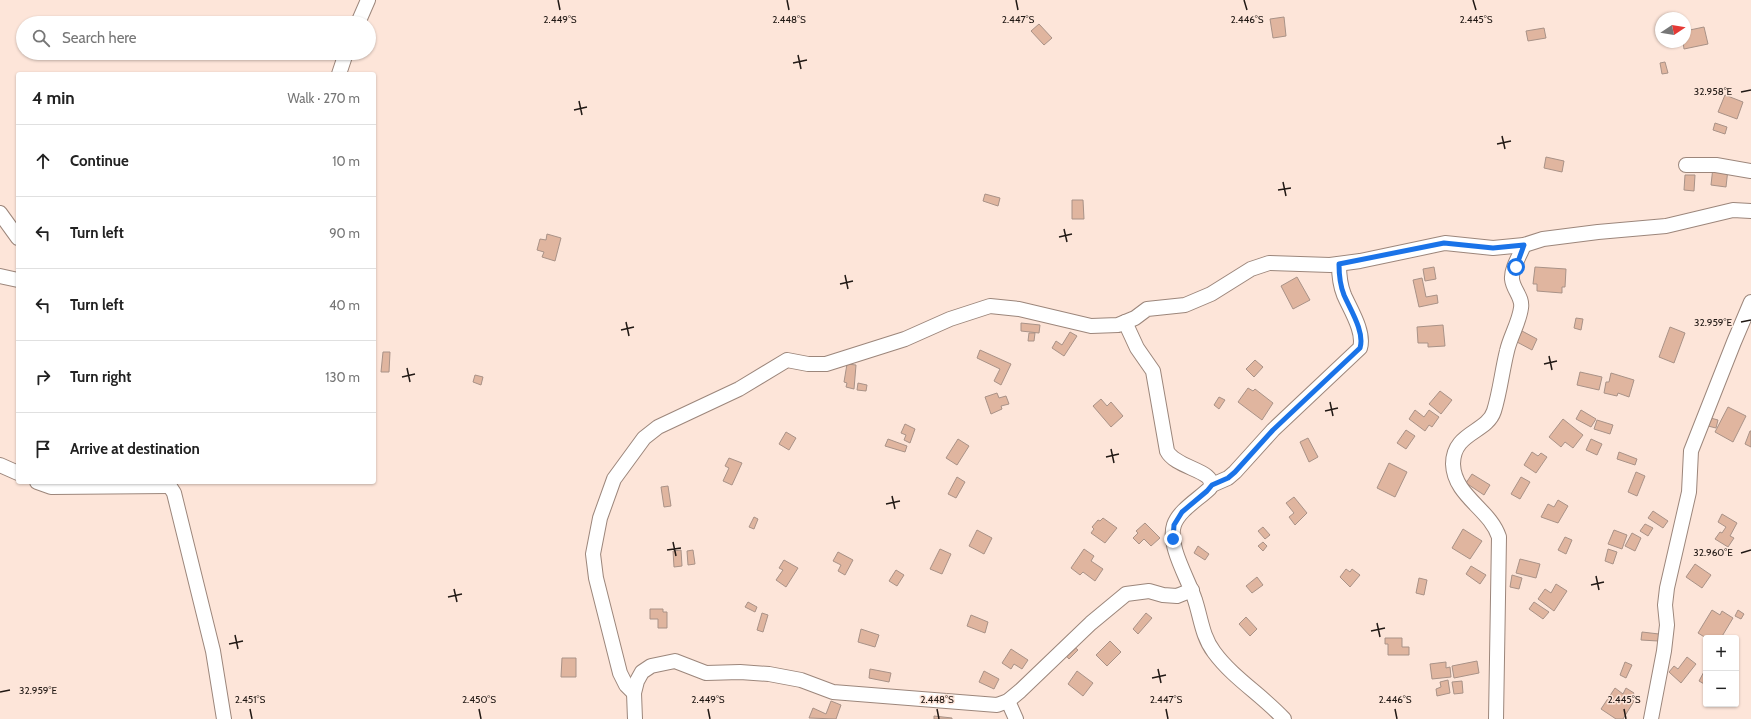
<!DOCTYPE html>
<meta charset="utf-8">
<style>
:root{--surface:#fff;--page:#f2f2f2;--text:#222;--muted:#767676;--line:#e0e0e0}
body{margin:0;font-family:Cabin,sans-serif;background:var(--page);color:var(--text)}
.controls{position:absolute;right:12px;bottom:12px;display:grid;overflow:hidden;border-radius:4px;box-shadow:0 1px 3px #0004}
.controls button{width:36px;height:36px;display:grid;place-items:center;padding:0;border:0;border-bottom:1px solid var(--line);background:var(--surface);color:var(--text);font:20px sans-serif}
.compass{position:absolute;left:1655px;top:12px;width:36px;height:36px;border-radius:50%;background:var(--surface);box-shadow:0 1px 3px #0004;rotate:78deg}
.stop{position:absolute;width:12px;height:12px;margin:-9px;border:3px solid #1a73e8;border-radius:50%;background:#fff}
.stop.end{background:#1a73e8;border-color:#fff;box-shadow:0 1px 4px #0008}
.list{margin:0;padding:0;list-style:none}
h2{display:flex;justify-content:space-between;align-items:center;height:52px;margin:0;padding:0 16px;font-size:17px}
h2 small{font-size:13px;font-weight:400;color:var(--muted)}
.list li{display:grid;grid-template-columns:26px 1fr auto;gap:12px;align-items:center;box-sizing:border-box;height:72px;padding:0 16px;border-top:1px solid var(--line)}
.list b{display:block;font-size:15px;white-space:nowrap}
.list em{font-size:13px;font-style:normal;color:var(--muted)}
.icon{flex:none;width:22px;height:22px;fill:none;stroke:currentColor;stroke-width:2;stroke-linecap:round;stroke-linejoin:round}
.map{position:relative;flex:none;width:1751px;height:719px;overflow:hidden}
.search{position:absolute;background:var(--surface);box-shadow:0 1px 3px #0004;left:16px;top:16px;width:360px;height:44px;display:flex;align-items:center;gap:10px;box-sizing:border-box;padding:0 14px;border-radius:22px;color:var(--muted);font-size:15px}
.panel{position:absolute;background:var(--surface);box-shadow:0 1px 3px #0004;left:16px;top:72px;width:360px;height:412px;border-radius:4px}
.map>svg:first-child{display:block}
.building{fill:#e0b59f;stroke:#a99287}
.lines{fill:none;stroke-linecap:round;stroke-linejoin:round}
.minor-casing{stroke:#9c867b;stroke-width:16}
.minor{stroke:#fff;stroke-width:14}
.route{stroke:#1a73e8;stroke-width:5}
.ticks{fill:none;stroke:#201814;stroke-width:1.5}
.ticks-label{font-size:10px;text-anchor:middle;fill:#201814;stroke:#fde5d9;stroke-width:3;stroke-linejoin:round;paint-order:stroke}
</style>
<div class="map">
<svg width="1751" height="719" viewBox="0 0 1751 719">
<rect width="100%" height="100%" fill="#fde5d9"/>
<g class="building">
<polygon points="1284,17 1286,36 1273,38 1270,19"/>
<polygon points="1039,24 1052,38 1044,45 1031,31"/>
<polygon points="1704,27 1708,44 1684,49 1683,42 1685,42 1685,31"/>
<polygon points="1544,28 1546,38 1528,41 1526,31"/>
<polygon points="1665,62 1668,73 1662,74 1660,63"/>
<polygon points="1725,95 1743,102 1737,119 1718,112"/>
<polygon points="1715,123 1727,127 1725,134 1713,130"/>
<polygon points="1546,157 1564,161 1562,172 1544,168"/>
<polygon points="1713,167 1728,169 1726,187 1711,185"/>
<polygon points="1685,175 1695,175 1694,191 1684,190"/>
<polygon points="985,194 1000,198 998,206 983,201"/>
<polygon points="1072,200 1083,200 1084,219 1072,219"/>
<polygon points="547,234 561,238 555,261 542,257 544,252 537,250 540,239 546,240"/>
<polygon points="1434,267 1436,279 1425,281 1423,269"/>
<polygon points="1535,267 1566,269 1565,287 1562,287 1562,293 1537,291 1537,284 1533,284"/>
<polygon points="1297,277 1310,300 1293,309 1281,286"/>
<polygon points="1422,278 1426,297 1437,295 1438,303 1419,307 1413,280"/>
<polygon points="1576,318 1583,319 1581,330 1574,328"/>
<polygon points="1021,323 1040,325 1039,333 1021,331"/>
<polygon points="1443,325 1445,346 1428,347 1428,343 1418,343 1417,327"/>
<polygon points="1670,327 1685,333 1674,363 1659,357"/>
<polygon points="1522,331 1537,339 1532,350 1517,342"/>
<polygon points="1070,332 1077,336 1064,356 1052,348 1056,341 1062,345"/>
<polygon points="1029,333 1035,333 1034,341 1028,341"/>
<polygon points="980,350 1011,364 1001,385 994,381 1000,369 977,358"/>
<polygon points="383,352 390,352 389,372 381,372"/>
<polygon points="1255,360 1263,367 1254,377 1246,369"/>
<polygon points="847,364 856,365 854,389 846,387 847,383 844,382"/>
<polygon points="1580,372 1602,377 1599,390 1577,385"/>
<polygon points="1611,373 1634,380 1629,397 1618,393 1617,396 1604,393 1606,382 1609,382"/>
<polygon points="475,375 483,377 481,385 473,382"/>
<polygon points="858,383 867,385 866,391 857,390"/>
<polygon points="1248,388 1253,391 1255,389 1273,403 1262,420 1238,402"/>
<polygon points="1440,391 1452,400 1441,414 1429,404"/>
<polygon points="997,393 999,398 1006,396 1009,404 1001,406 1002,409 991,414 985,397"/>
<polygon points="1219,397 1225,400 1219,409 1214,405"/>
<polygon points="1101,399 1107,406 1111,402 1123,416 1111,427 1093,406"/>
<polygon points="1728,407 1746,416 1733,442 1715,432"/>
<polygon points="1415,410 1424,417 1429,410 1439,417 1432,427 1429,425 1425,431 1409,419"/>
<polygon points="1581,410 1596,419 1591,427 1576,419"/>
<polygon points="1707,417 1718,420 1716,428 1704,425"/>
<polygon points="1563,419 1583,435 1573,448 1565,442 1561,447 1549,437"/>
<polygon points="1597,420 1613,425 1610,434 1594,429"/>
<polygon points="905,424 915,429 910,443 904,440 906,435 901,433"/>
<polygon points="1406,430 1415,436 1406,449 1397,443"/>
<polygon points="1750,431 1751,431 1751,447 1745,444"/>
<polygon points="786,432 796,438 789,450 779,444"/>
<polygon points="1308,438 1318,457 1309,462 1300,442"/>
<polygon points="888,439 907,446 905,452 885,446"/>
<polygon points="958,439 969,446 957,465 946,458"/>
<polygon points="1591,439 1602,444 1597,455 1586,450"/>
<polygon points="1532,452 1538,456 1541,453 1547,457 1536,473 1524,465"/>
<polygon points="1619,452 1637,459 1635,465 1617,459"/>
<polygon points="729,458 742,463 732,485 723,481 729,468 725,466"/>
<polygon points="1389,463 1407,472 1395,497 1377,488"/>
<polygon points="1636,472 1645,476 1637,496 1628,492"/>
<polygon points="1472,474 1490,485 1484,495 1466,483"/>
<polygon points="957,477 965,482 956,498 948,494"/>
<polygon points="1521,477 1530,482 1520,499 1511,494"/>
<polygon points="668,486 671,506 664,507 661,487"/>
<polygon points="1294,497 1307,513 1295,525 1289,517 1294,513 1286,503"/>
<polygon points="1558,500 1568,506 1558,523 1541,517 1548,504 1554,507"/>
<polygon points="1653,511 1668,521 1663,528 1648,518"/>
<polygon points="1722,514 1737,523 1730,536 1734,538 1728,547 1715,539 1720,532 1722,533 1726,527 1718,522"/>
<polygon points="754,517 758,519 754,529 749,527"/>
<polygon points="1103,518 1117,528 1105,543 1091,533 1094,529 1092,527 1098,520 1100,521"/>
<polygon points="1145,523 1160,538 1151,546 1144,539 1139,544 1133,538 1138,533 1136,531"/>
<polygon points="1645,524 1653,528 1648,536 1640,531"/>
<polygon points="1263,527 1270,535 1265,539 1258,531"/>
<polygon points="1463,529 1482,541 1470,559 1452,548"/>
<polygon points="977,530 992,538 984,554 969,546"/>
<polygon points="1614,530 1627,535 1622,549 1608,544"/>
<polygon points="1632,533 1641,538 1635,551 1625,546"/>
<polygon points="1565,537 1572,540 1566,554 1558,550"/>
<polygon points="1263,542 1267,546 1263,551 1258,546"/>
<polygon points="1198,546 1209,554 1205,560 1194,553"/>
<polygon points="940,549 951,554 942,574 930,569"/>
<polygon points="1084,549 1094,556 1091,561 1103,569 1095,581 1083,572 1080,575 1071,568"/>
<polygon points="1608,549 1617,552 1613,564 1605,561"/>
<polygon points="681,550 682,566 674,567 673,551"/>
<polygon points="693,550 695,564 688,565 687,551"/>
<polygon points="838,552 853,560 845,575 838,571 841,565 833,561"/>
<polygon points="1520,559 1540,564 1536,578 1516,573"/>
<polygon points="784,560 798,568 786,587 776,580 783,570 779,568"/>
<polygon points="1695,564 1711,575 1702,588 1686,577"/>
<polygon points="1471,566 1486,575 1480,584 1466,574"/>
<polygon points="1346,569 1350,572 1352,569 1360,575 1350,587 1340,577"/>
<polygon points="896,570 904,575 897,586 889,581"/>
<polygon points="1512,575 1522,578 1519,589 1510,587"/>
<polygon points="1257,577 1263,585 1252,593 1246,586"/>
<polygon points="1419,578 1427,580 1424,595 1416,593"/>
<polygon points="1556,584 1567,591 1554,611 1538,599 1545,589 1551,593"/>
<polygon points="748,602 757,607 755,612 745,607"/>
<polygon points="1534,602 1549,612 1543,619 1529,609"/>
<polygon points="650,609 663,609 663,612 667,612 667,628 658,628 658,619 650,619"/>
<polygon points="1712,610 1720,615 1722,611 1733,618 1721,638 1706,638 1698,633"/>
<polygon points="1738,610 1744,614 1741,619 1735,616"/>
<polygon points="762,613 768,615 763,632 757,630"/>
<polygon points="1146,613 1152,618 1138,634 1133,629"/>
<polygon points="971,615 988,622 985,633 967,626"/>
<polygon points="1246,617 1257,629 1250,636 1239,624"/>
<polygon points="861,629 879,635 875,647 858,642"/>
<polygon points="1642,632 1659,634 1658,641 1641,640"/>
<polygon points="1385,638 1402,638 1402,647 1409,647 1409,655 1388,655 1388,644 1385,644"/>
<polygon points="1110,641 1121,652 1107,666 1096,655"/>
<polygon points="1070,643 1078,650 1069,659 1062,651"/>
<polygon points="1011,649 1028,660 1022,669 1014,664 1011,669 1002,663"/>
<polygon points="1687,657 1696,664 1681,683 1669,672 1674,666 1678,669"/>
<polygon points="562,658 576,658 576,677 561,677"/>
<polygon points="1477,661 1479,673 1454,678 1452,666"/>
<polygon points="1446,662 1446,668 1450,667 1451,677 1432,679 1430,664"/>
<polygon points="1625,662 1632,665 1626,678 1620,675"/>
<polygon points="1706,668 1706,685 1699,681"/>
<polygon points="870,669 891,673 889,682 869,678"/>
<polygon points="984,671 999,679 994,689 979,682"/>
<polygon points="1077,671 1093,683 1083,696 1068,684"/>
<polygon points="1448,680 1450,693 1437,696 1436,689 1441,687 1440,682"/>
<polygon points="1462,681 1463,693 1454,694 1452,682"/>
<polygon points="1615,688 1623,694 1626,688 1634,693 1630,699 1634,701 1623,719 1616,719 1601,709"/>
<polygon points="831,701 841,705 836,719 809,718 813,708 826,714"/>
<polygon points="934,716 952,718 952,719 934,719"/>
</g>
<g class="lines">
<g class="minor-casing">
<g id="minor">
<polyline points="358,23 368,0"/>
<polyline points="339,74 346,53"/>
<polyline points="1686,165 1716,165 1751,171"/>
<polyline points="0,213 18,238"/>
<polyline points="0,276 18,280"/>
<path d="M1125 322 1137 348 1153 371 1167 451C1176 469 1218 470 1210 488 1199 499 1179 510 1174 525 1167 546 1189 580 1195 600 1201 618 1202 636 1214 652 1233 678 1262 695 1284 719"/>
<polyline points="0,465 18,473"/>
<polyline points="37,482 51,487 169,486"/>
<polyline points="167,482 174,493 213,651 224,719"/>
<path d="M1212 485 1228 478 1235 472 1273 430 1360 348C1365 332 1350 309 1344 295 1340 285 1339 275 1339 264"/>
<polyline points="634,693 626,685 620,673 596,578 593,554 600,518 614,479 644,438 658,427 739,389 787,360 808,364 826,364 905,339 950,319 990,306 1019,309 1091,326 1118,325 1135,318 1147,309 1185,305 1211,294 1251,269 1269,263 1330,265 1360,261 1445,243 1493,248 1524,245 1543,239 1598,232 1666,226 1733,210 1751,211"/>
<polyline points="1008,701 1016,719"/>
<polyline points="635,719 634,693 637,681 642,672 651,666 675,661 706,673 740,672 769,674 801,680 833,692 997,705 1008,701 1020,691 1091,623 1126,594 1149,591 1163,595 1177,596 1192,590"/>
<path d="M1496 719 1499 537C1490 509 1454 496 1453 464 1453 432 1487 433 1494 411 1500 392 1502 371 1507 351 1510 337 1519 323 1521 308 1523 297 1513 290 1512 279 1511 269 1520 255 1524 245"/>
<polyline points="1651,719 1664,651 1667,625 1665,605 1667,588 1689,492 1691,451 1734,342 1751,302"/>
</g>
</g>
<use href="#minor" class="minor"/>
</g>
<g class="lines">
<path class="route" d="M1173 539 1174 525 1182 512 1207 491 1212 485 1228 478 1235 472 1273 430 1360 348C1365 332 1350 309 1344 295 1340 285 1339 275 1339 264L1444 243 1493 248 1524 245 1516 267"/>
</g>
<path class="ticks" d="M558 0 560 10M787 0 789 10M1016 0 1018 10M1244 0 1247 10M1473 0 1476 10M798 55 801 69M793 63 807 60M1741 92 1751 90M579 101 582 115M574 110 587 107M1502 136 1505 149M1497 144 1511 141M1283 182 1286 196M1278 190 1291 188M1064 229 1067 242M1059 237 1072 234M845 275 848 289M840 284 853 281M626 322 629 336M1741 322 1751 320M621 330 634 327M1549 356 1552 370M1544 364 1557 361M407 368 410 382M402 377 415 374M1330 402 1333 416M1325 411 1338 408M1111 449 1114 463M1106 457 1119 454M892 496 895 509M886 504 900 501M673 542 676 556M667 550 681 548M1741 553 1751 550M1596 576 1599 590M1591 585 1604 582M454 589 457 602M448 597 462 594M1377 623 1380 637M1371 631 1385 628M235 635 238 649M229 644 243 641M1158 669 1161 683M1152 678 1166 675M0 692 10 690M250 709 252 719M479 709 481 719M708 709 710 719M937 709 939 719M1166 709 1168 719M1395 709 1397 719M1624 709 1626 719"/>
<g class="ticks-label">
<text x="560" y="23">2.449°S</text>
<text x="789" y="23">2.448°S</text>
<text x="1018" y="23">2.447°S</text>
<text x="1247" y="23">2.446°S</text>
<text x="1476" y="23">2.445°S</text>
<text x="1713" y="95">32.958°E</text>
<text x="1713" y="326">32.959°E</text>
<text x="1713" y="556">32.960°E</text>
<text x="38" y="694">32.959°E</text>
<text x="250" y="703">2.451°S</text>
<text x="479" y="703">2.450°S</text>
<text x="708" y="703">2.449°S</text>
<text x="937" y="703">2.448°S</text>
<text x="1166" y="703">2.447°S</text>
<text x="1395" y="703">2.446°S</text>
<text x="1624" y="703">2.445°S</text>
</g>
</svg>
<div class="controls">
<button>+</button>
<button>−</button>
</div>
<svg class="compass" viewBox="-18 -18 36 36"><path d="M0-13l5 13h-10z" fill="#e53935"/><path d="M0 13l5-13h-10z" fill="#767676"/></svg>
<div class="stop" style="left:1516px;top:267px"></div>
<div class="stop end" style="left:1173px;top:539px"></div>
<div class="search"><svg class="icon" aria-label="search" viewBox="0 0 24 24"><circle cx="10" cy="10" r="6"/><path d="M15 15l6 6"/></svg>Search here</div>
<section class="panel">
<h2>4 min<small>Walk · 270 m</small></h2>
<ul class="list">
<li><svg class="icon" aria-label="ahead" viewBox="0 0 24 24"><path d="M12 20V5M6 11l6-6 6 6"/></svg><div><b>Continue</b></div><em>10 m</em></li>
<li><svg class="icon" aria-label="left" viewBox="0 0 24 24"><path d="M17 20v-9H6M10 6l-5 5 5 5"/></svg><div><b>Turn left</b></div><em>90 m</em></li>
<li><svg class="icon" aria-label="left" viewBox="0 0 24 24"><path d="M17 20v-9H6M10 6l-5 5 5 5"/></svg><div><b>Turn left</b></div><em>40 m</em></li>
<li><svg class="icon" aria-label="right" viewBox="0 0 24 24"><path d="M7 20v-9h11M14 6l5 5-5 5"/></svg><div><b>Turn right</b></div><em>130 m</em></li>
<li><svg class="icon" aria-label="arrive" viewBox="0 0 24 24"><path d="M6 21V4h12l-3 4 3 4H6"/></svg><div><b>Arrive at destination</b></div></li>
</ul>
</section>
</div>
